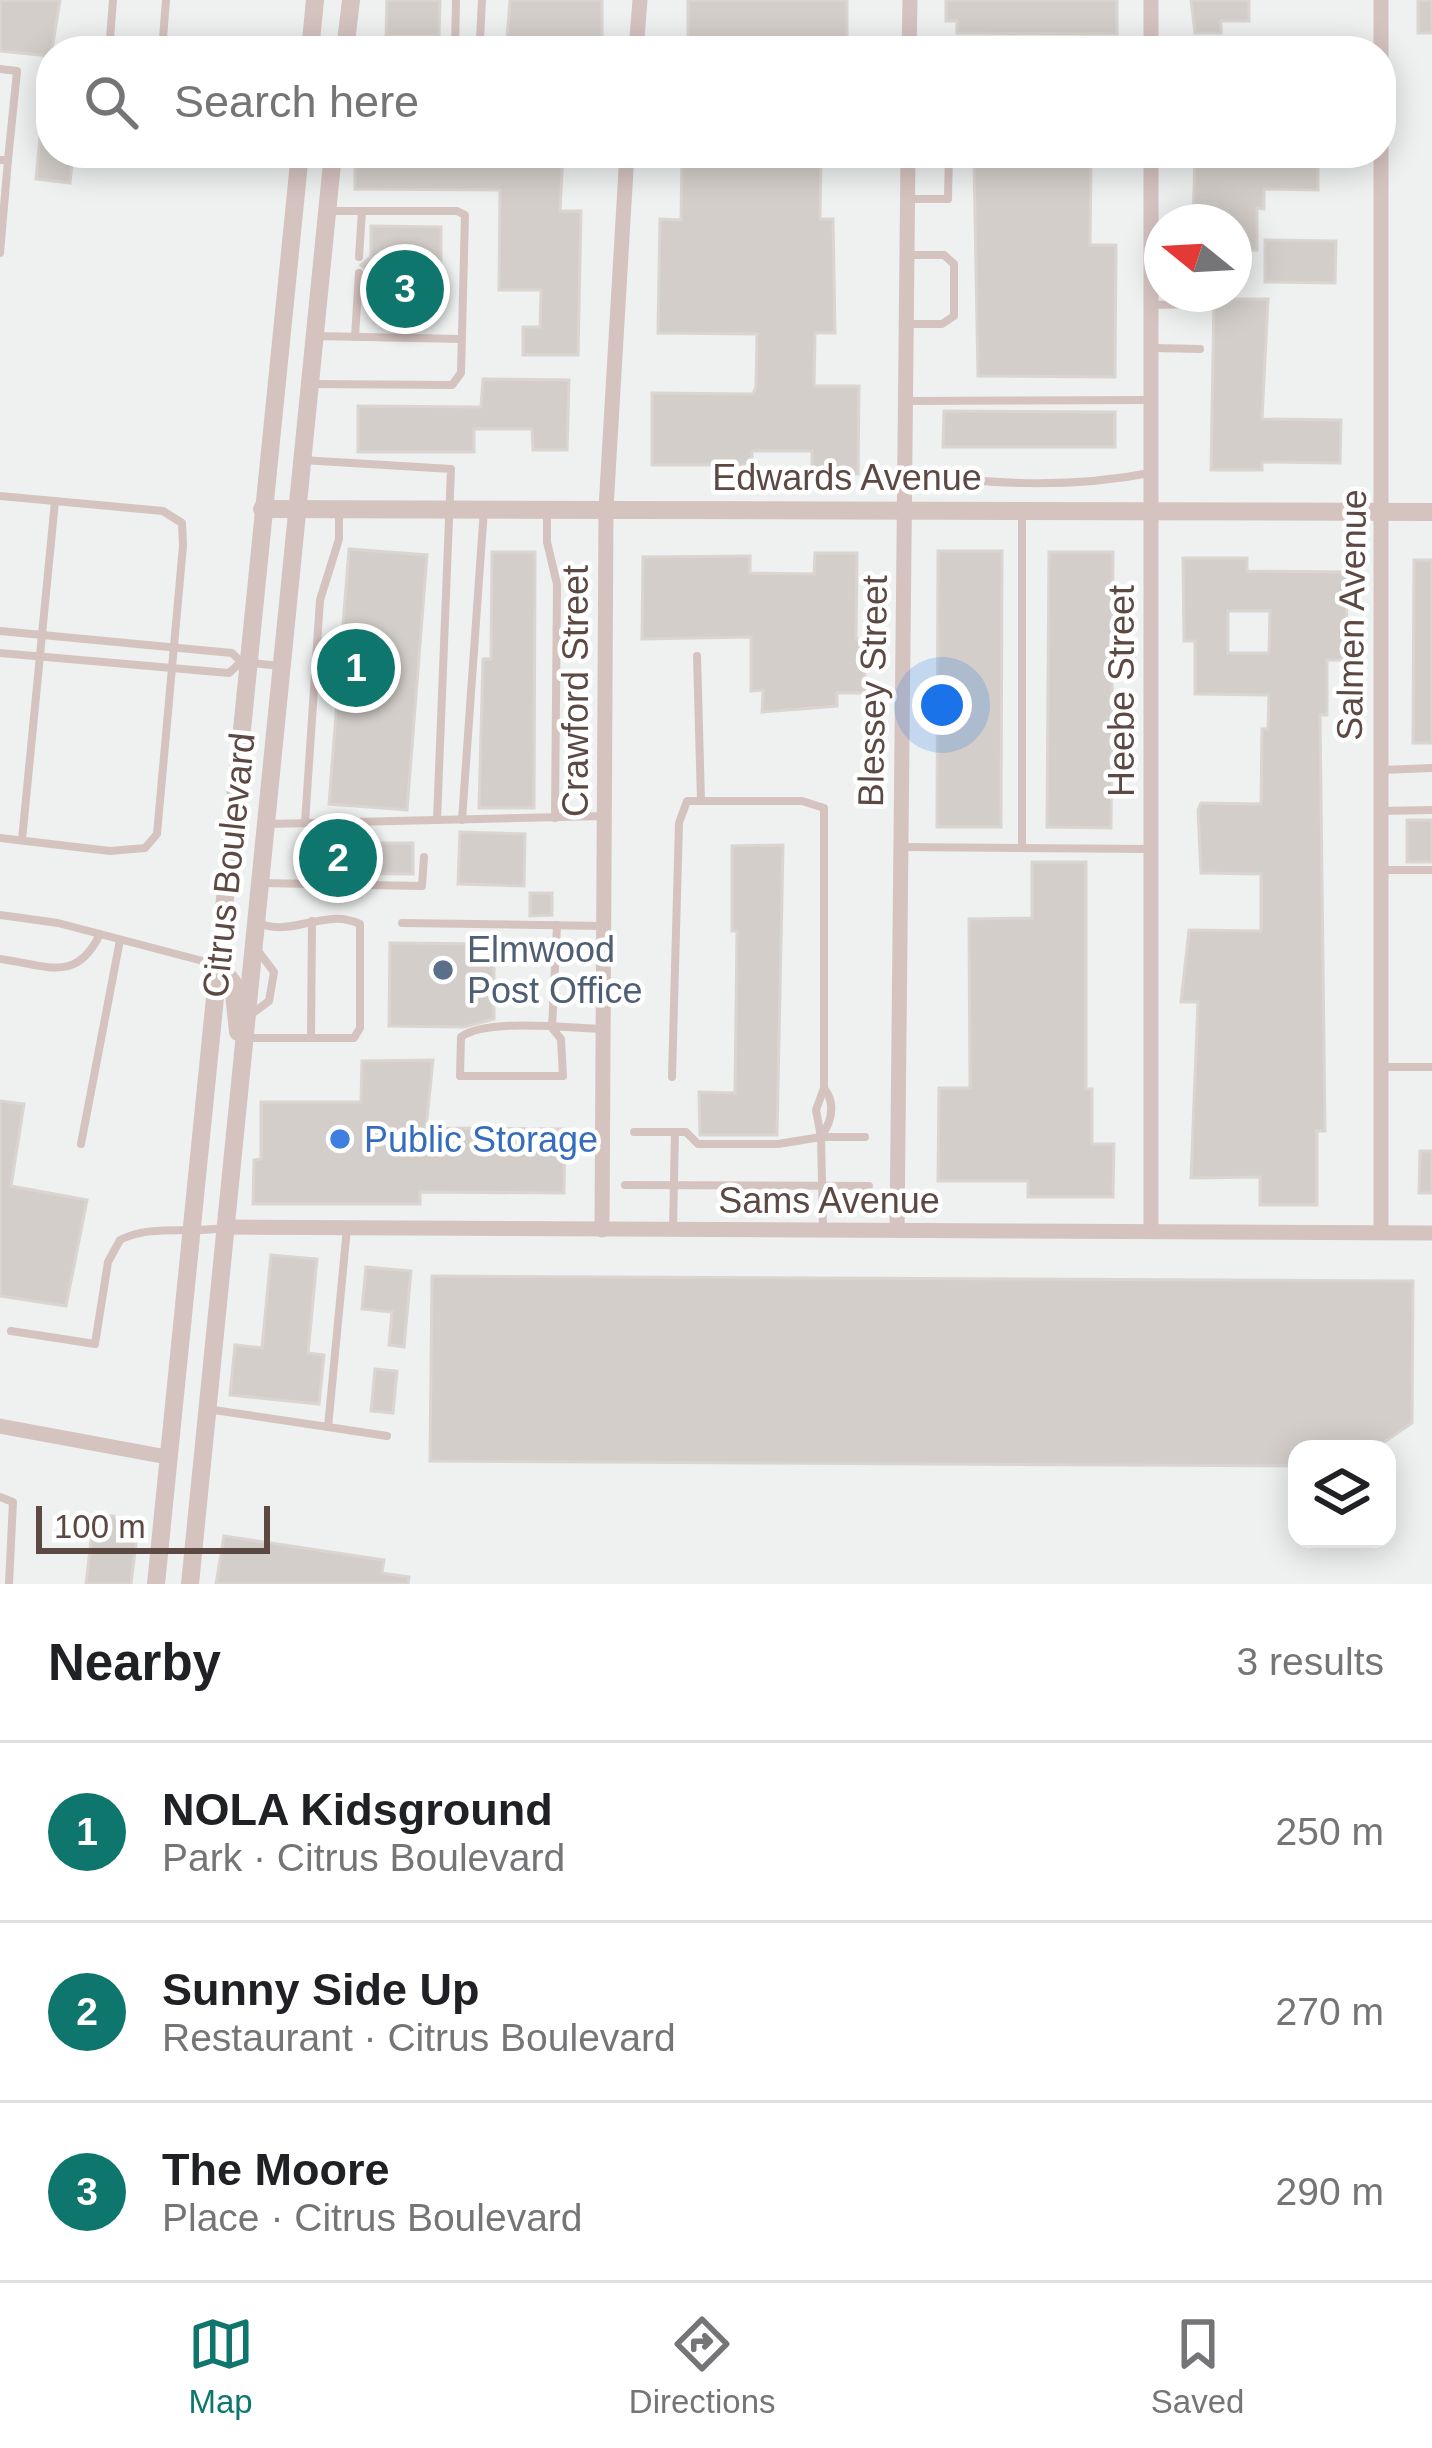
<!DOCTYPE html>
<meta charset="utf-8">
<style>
:root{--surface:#fff;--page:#f2f2f2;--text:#202124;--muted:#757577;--line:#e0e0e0;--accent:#0f766e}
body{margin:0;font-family:Helvetica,sans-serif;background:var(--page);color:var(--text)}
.controls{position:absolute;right:36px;bottom:36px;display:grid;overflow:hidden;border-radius:24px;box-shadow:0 6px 30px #0003}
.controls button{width:108px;height:108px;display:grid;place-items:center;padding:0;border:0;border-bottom:3px solid var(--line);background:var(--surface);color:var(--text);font:60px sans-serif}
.compass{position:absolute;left:1144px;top:204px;width:108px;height:108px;border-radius:50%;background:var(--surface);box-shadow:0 6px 30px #0003;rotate:288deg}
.scale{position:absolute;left:36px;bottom:30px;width:234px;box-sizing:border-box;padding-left:12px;border:6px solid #5d4944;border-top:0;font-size:33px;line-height:42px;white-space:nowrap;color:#5d4944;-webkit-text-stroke:9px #fff;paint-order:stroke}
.you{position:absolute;left:942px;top:705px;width:42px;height:42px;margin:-30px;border:9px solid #fff;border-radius:50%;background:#1a73e8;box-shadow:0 0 0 18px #1a73e833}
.badge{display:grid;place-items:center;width:78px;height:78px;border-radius:50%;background:var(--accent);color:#fff;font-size:39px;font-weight:700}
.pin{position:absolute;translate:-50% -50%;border:6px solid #fff;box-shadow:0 3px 12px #0006}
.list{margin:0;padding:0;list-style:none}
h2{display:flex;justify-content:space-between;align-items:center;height:156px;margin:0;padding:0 48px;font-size:51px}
h2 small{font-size:39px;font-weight:400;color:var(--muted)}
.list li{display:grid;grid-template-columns:78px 1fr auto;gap:36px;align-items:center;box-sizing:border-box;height:180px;padding:0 48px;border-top:3px solid var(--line)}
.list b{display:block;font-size:45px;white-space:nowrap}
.list p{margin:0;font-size:39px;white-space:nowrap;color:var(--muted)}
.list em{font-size:39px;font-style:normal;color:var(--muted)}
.icon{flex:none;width:66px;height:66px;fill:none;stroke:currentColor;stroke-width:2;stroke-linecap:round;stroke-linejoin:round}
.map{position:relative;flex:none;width:1432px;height:1584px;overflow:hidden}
.search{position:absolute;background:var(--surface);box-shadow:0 6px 30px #0003;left:36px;right:36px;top:36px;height:132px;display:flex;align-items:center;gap:30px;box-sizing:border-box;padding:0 42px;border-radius:48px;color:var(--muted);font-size:45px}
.sheet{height:696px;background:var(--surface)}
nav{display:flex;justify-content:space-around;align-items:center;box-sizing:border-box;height:168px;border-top:3px solid var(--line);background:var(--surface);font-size:33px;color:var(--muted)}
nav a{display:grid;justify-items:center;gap:6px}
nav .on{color:var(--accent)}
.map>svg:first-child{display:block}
.building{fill:#d3cec9;stroke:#dad5d1;stroke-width:3;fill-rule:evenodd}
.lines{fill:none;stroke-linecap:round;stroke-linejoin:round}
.service{stroke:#d5c3c0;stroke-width:8}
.minor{stroke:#d5c3c0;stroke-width:15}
.tertiary{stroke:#d5c3c0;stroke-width:18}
.service-dot{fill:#5c6f8a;stroke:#fff;stroke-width:4.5}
.shop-dot{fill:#3f7fe0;stroke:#fff;stroke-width:4.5}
.labels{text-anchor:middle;stroke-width:9;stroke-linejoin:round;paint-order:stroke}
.street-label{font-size:36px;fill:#5d4944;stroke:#fff}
.service-label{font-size:36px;fill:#4e5e75;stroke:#fff;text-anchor:start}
.shop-label{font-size:36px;fill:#366cbe;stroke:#fff;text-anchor:start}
</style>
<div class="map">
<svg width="1432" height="1584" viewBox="0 0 1432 1584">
<rect width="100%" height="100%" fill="#eef1f0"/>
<g class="building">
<polygon points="0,0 60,0 51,56 0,51"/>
<polygon points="387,0 440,0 439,36 386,36"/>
<polygon points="510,0 602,0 602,38 582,38 582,51 506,51"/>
<polygon points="688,0 847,0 847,38 688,39"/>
<polygon points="946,0 1117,0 1117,34 957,33 957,21 946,21"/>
<polygon points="1191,0 1249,0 1249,21 1221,21 1221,33 1195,33"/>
<rect x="1418" y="0" width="14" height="33"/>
<polygon points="42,116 51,117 51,153 73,153 70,183 36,179"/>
<polygon points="355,153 563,153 560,211 581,211 578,355 523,355 523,327 540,327 541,290 499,290 500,190 355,189"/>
<polygon points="697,153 821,153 820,219 833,219 835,333 815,333 814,386 859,386 858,474 812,474 812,451 752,451 752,465 652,465 652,393 753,394 756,386 757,334 658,333 660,219 681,220 682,159 697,159"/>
<polygon points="1270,153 1318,153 1318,190 1264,189 1264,209 1257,208 1257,250 1234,251 1234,222 1193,222 1195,156"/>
<polygon points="974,162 1091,163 1090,245 1116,245 1115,377 978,376"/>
<polygon points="371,226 441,227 441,305 411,305 411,322 396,322 396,305 370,305 370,273 361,265 371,257"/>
<polygon points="1265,240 1336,241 1335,283 1265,282"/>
<polygon points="1214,299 1268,299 1262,419 1341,420 1340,463 1262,462 1262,470 1211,470"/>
<polygon points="483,379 569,380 567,450 533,450 532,429 474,429 474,452 358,452 358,406 481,407"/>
<polygon points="944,411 1115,412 1115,447 943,447"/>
<polygon points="349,549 427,555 407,810 329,804"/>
<polygon points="938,551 1002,551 1001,827 937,827"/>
<polygon points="492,552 535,552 534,808 479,808 483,659 491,659"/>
<polygon points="1049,552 1113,552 1111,828 1047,827"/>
<polygon points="815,553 857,553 856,639 865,639 865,693 837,693 837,706 762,712 763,690 751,691 751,637 642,639 643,557 750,556 750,573 814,574"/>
<path d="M1183 558H1247V571L1347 572 1346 660H1327V715H1320L1325 1131H1317V1205H1260V1177L1191 1178 1198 1002H1181L1189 930 1261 931V874L1201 873 1198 810 1201 803 1261 804 1262 729H1268L1269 695 1195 694V641H1184ZM1228 611H1270L1269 653H1228Z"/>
<polygon points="1414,560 1432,560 1432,743 1413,743"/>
<rect x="1407" y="820" width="25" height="42"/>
<polygon points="460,832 525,834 524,886 458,884"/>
<polygon points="320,843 413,843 413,874 320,873"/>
<polygon points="783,845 777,1135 700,1135 699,1092 735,1093 737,931 732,931 732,846"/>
<polygon points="1032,862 1086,862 1086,1089 1092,1089 1092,1144 1114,1144 1113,1197 1028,1197 1028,1181 938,1181 939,1088 970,1088 969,919 1032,918"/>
<polygon points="530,893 552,893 552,915 530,916"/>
<polygon points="390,943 494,944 494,1019 464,1027 389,1026"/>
<polygon points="433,1060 426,1128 565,1129 564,1193 420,1192 420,1204 253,1204 254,1160 261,1159 261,1102 361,1102 362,1061"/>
<polygon points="0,1101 24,1104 11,1186 87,1200 66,1306 0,1296"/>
<polygon points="1420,1151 1432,1151 1432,1193 1419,1193"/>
<polygon points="271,1255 317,1259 308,1353 324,1355 319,1404 230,1395 235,1345 262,1348"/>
<polygon points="366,1267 411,1271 404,1347 389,1345 392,1312 362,1309"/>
<polygon points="432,1276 1413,1281 1412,1423 1374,1449 1297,1449 1297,1466 430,1461"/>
<polygon points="375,1369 397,1371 393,1413 371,1411"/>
<polygon points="94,1514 139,1519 131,1584 86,1584"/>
<polygon points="224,1536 384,1560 382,1573 409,1577 408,1584 216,1584"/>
</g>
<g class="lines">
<g class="service">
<polyline points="109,51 113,0"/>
<polyline points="162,51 166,0"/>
<polyline points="455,51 456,0"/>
<polyline points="461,51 480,39 482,0"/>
<polyline points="0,69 17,71 8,160"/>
<polyline points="236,153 298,159"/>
<polyline points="0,160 8,160 0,253"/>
<polyline points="909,199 948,199 949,153"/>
<polyline points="907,255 944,255 954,264 954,316 942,324 908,324"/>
<polyline points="359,257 362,211"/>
<polyline points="1152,305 1199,304"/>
<polyline points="315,336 461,339"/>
<polyline points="355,337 359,273"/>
<polyline points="1153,348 1200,349"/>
<polyline points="311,384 452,385 461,373 465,215 457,211 329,211"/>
<polyline points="906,401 1149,400"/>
<polyline points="302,460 451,469 437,820"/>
<path d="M905 470C981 486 1073 488 1150 473"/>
<polyline points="0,496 163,511 182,523 183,546 157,834 145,848 110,851 0,838"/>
<polyline points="547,509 547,542 557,584 555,818"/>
<polyline points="0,631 232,653 241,662 281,666"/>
<polyline points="0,653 229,673 241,662"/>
<polyline points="697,656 701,801"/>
<polyline points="1381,770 1432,768"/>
<polyline points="1380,811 1432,810"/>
<polyline points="462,820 484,509"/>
<polyline points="305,823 320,600 339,539 339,511"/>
<polyline points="267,824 604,816"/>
<polyline points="22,840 55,501"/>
<polyline points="902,847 1151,849"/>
<polyline points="1022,848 1022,513"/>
<polyline points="1381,870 1432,870"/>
<polyline points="261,883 422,886 424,857"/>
<polyline points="0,915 58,923 218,965"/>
<polyline points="402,923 602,926"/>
<path d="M557 925 552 1028 561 1039 563 1076H460L461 1037C486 1018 569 1028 602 1029"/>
<path d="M0 959C47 965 76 984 100 934"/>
<polyline points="253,1013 269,1001 274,972 255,947"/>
<path d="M246 1038H354L360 1028V924C323 907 292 939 256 922"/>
<polyline points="311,1038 312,921"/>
<polyline points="1382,1067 1432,1067"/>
<polyline points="672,1077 679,823 687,801 802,801 824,808 824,1088 816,1110 821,1137"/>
<polyline points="634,1132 675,1132 673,1229"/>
<path d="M675 1132H686L698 1144H778L821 1137C832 1121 836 1104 824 1088"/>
<polyline points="81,1144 120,940"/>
<polyline points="625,1185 869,1186"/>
<polyline points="823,1228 821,1137 865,1137"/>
<path d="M11 1331 95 1344 108 1262 120 1240C151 1224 188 1234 222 1228"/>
<polyline points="207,1409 328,1427 347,1228"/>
<polyline points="328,1427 387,1436"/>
<polyline points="0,1497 13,1502 9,1584"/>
</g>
<g class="minor">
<polyline points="1151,0 1151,51"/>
<polyline points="636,51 640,0"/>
<polyline points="909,51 910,0"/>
<polyline points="1151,153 1151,1230"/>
<polyline points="226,1227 1432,1233"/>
<polyline points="602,1230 606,508 627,153"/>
<polyline points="897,1230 908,153"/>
<polyline points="1381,1232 1381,0"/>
<polyline points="0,1426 167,1457"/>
</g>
<g class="tertiary">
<polyline points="310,51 315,0"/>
<polyline points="345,51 351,0"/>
<polyline points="262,509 1432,512"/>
<polyline points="219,965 233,983 238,1032"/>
<polyline points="156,1584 300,153"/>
<polyline points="190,1584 333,153"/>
</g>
</g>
<circle class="service-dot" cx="443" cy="970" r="12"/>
<circle class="shop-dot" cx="340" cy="1139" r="12"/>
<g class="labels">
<g class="street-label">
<text x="847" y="490">Edwards Avenue</text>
<text transform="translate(1351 615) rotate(-89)" y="13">Salmen Avenue</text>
<text transform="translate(575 691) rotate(-90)" y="13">Crawford Street</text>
<text transform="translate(872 691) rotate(-89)" y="13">Blessey Street</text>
<text transform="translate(1121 691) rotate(-90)" y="13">Heebe Street</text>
<text transform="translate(228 865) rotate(-84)" y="13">Citrus Boulevard</text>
<text x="829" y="1213">Sams Avenue</text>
</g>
<g class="service-label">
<text x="467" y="962">Elmwood<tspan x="467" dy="41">Post Office</tspan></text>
</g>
<g class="shop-label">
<text x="364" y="1152">Public Storage</text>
</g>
</g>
</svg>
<div class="controls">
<button><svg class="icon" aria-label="layers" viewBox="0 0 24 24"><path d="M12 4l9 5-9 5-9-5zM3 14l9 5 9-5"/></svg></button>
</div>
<svg class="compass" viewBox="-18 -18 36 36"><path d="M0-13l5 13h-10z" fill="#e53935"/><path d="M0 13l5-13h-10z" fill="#757577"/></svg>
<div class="scale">100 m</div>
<div class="you"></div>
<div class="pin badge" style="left:356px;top:668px">1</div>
<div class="pin badge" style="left:338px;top:858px">2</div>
<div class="pin badge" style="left:405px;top:289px">3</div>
<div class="search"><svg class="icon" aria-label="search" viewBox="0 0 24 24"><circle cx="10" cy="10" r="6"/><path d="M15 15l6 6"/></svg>Search here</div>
</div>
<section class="sheet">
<h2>Nearby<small>3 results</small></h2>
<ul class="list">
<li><span class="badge">1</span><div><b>NOLA Kidsground</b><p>Park · Citrus Boulevard</p></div><em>250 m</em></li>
<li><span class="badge">2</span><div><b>Sunny Side Up</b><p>Restaurant · Citrus Boulevard</p></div><em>270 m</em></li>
<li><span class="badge">3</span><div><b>The Moore</b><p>Place · Citrus Boulevard</p></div><em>290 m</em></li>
</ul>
</section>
<nav>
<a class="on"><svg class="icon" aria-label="map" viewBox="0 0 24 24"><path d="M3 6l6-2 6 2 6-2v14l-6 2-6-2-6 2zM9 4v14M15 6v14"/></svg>Map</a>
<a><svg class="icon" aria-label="directions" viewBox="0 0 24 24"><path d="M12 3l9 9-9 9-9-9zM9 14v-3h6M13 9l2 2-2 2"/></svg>Directions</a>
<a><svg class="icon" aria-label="saved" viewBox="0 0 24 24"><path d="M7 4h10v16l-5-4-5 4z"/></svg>Saved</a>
</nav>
